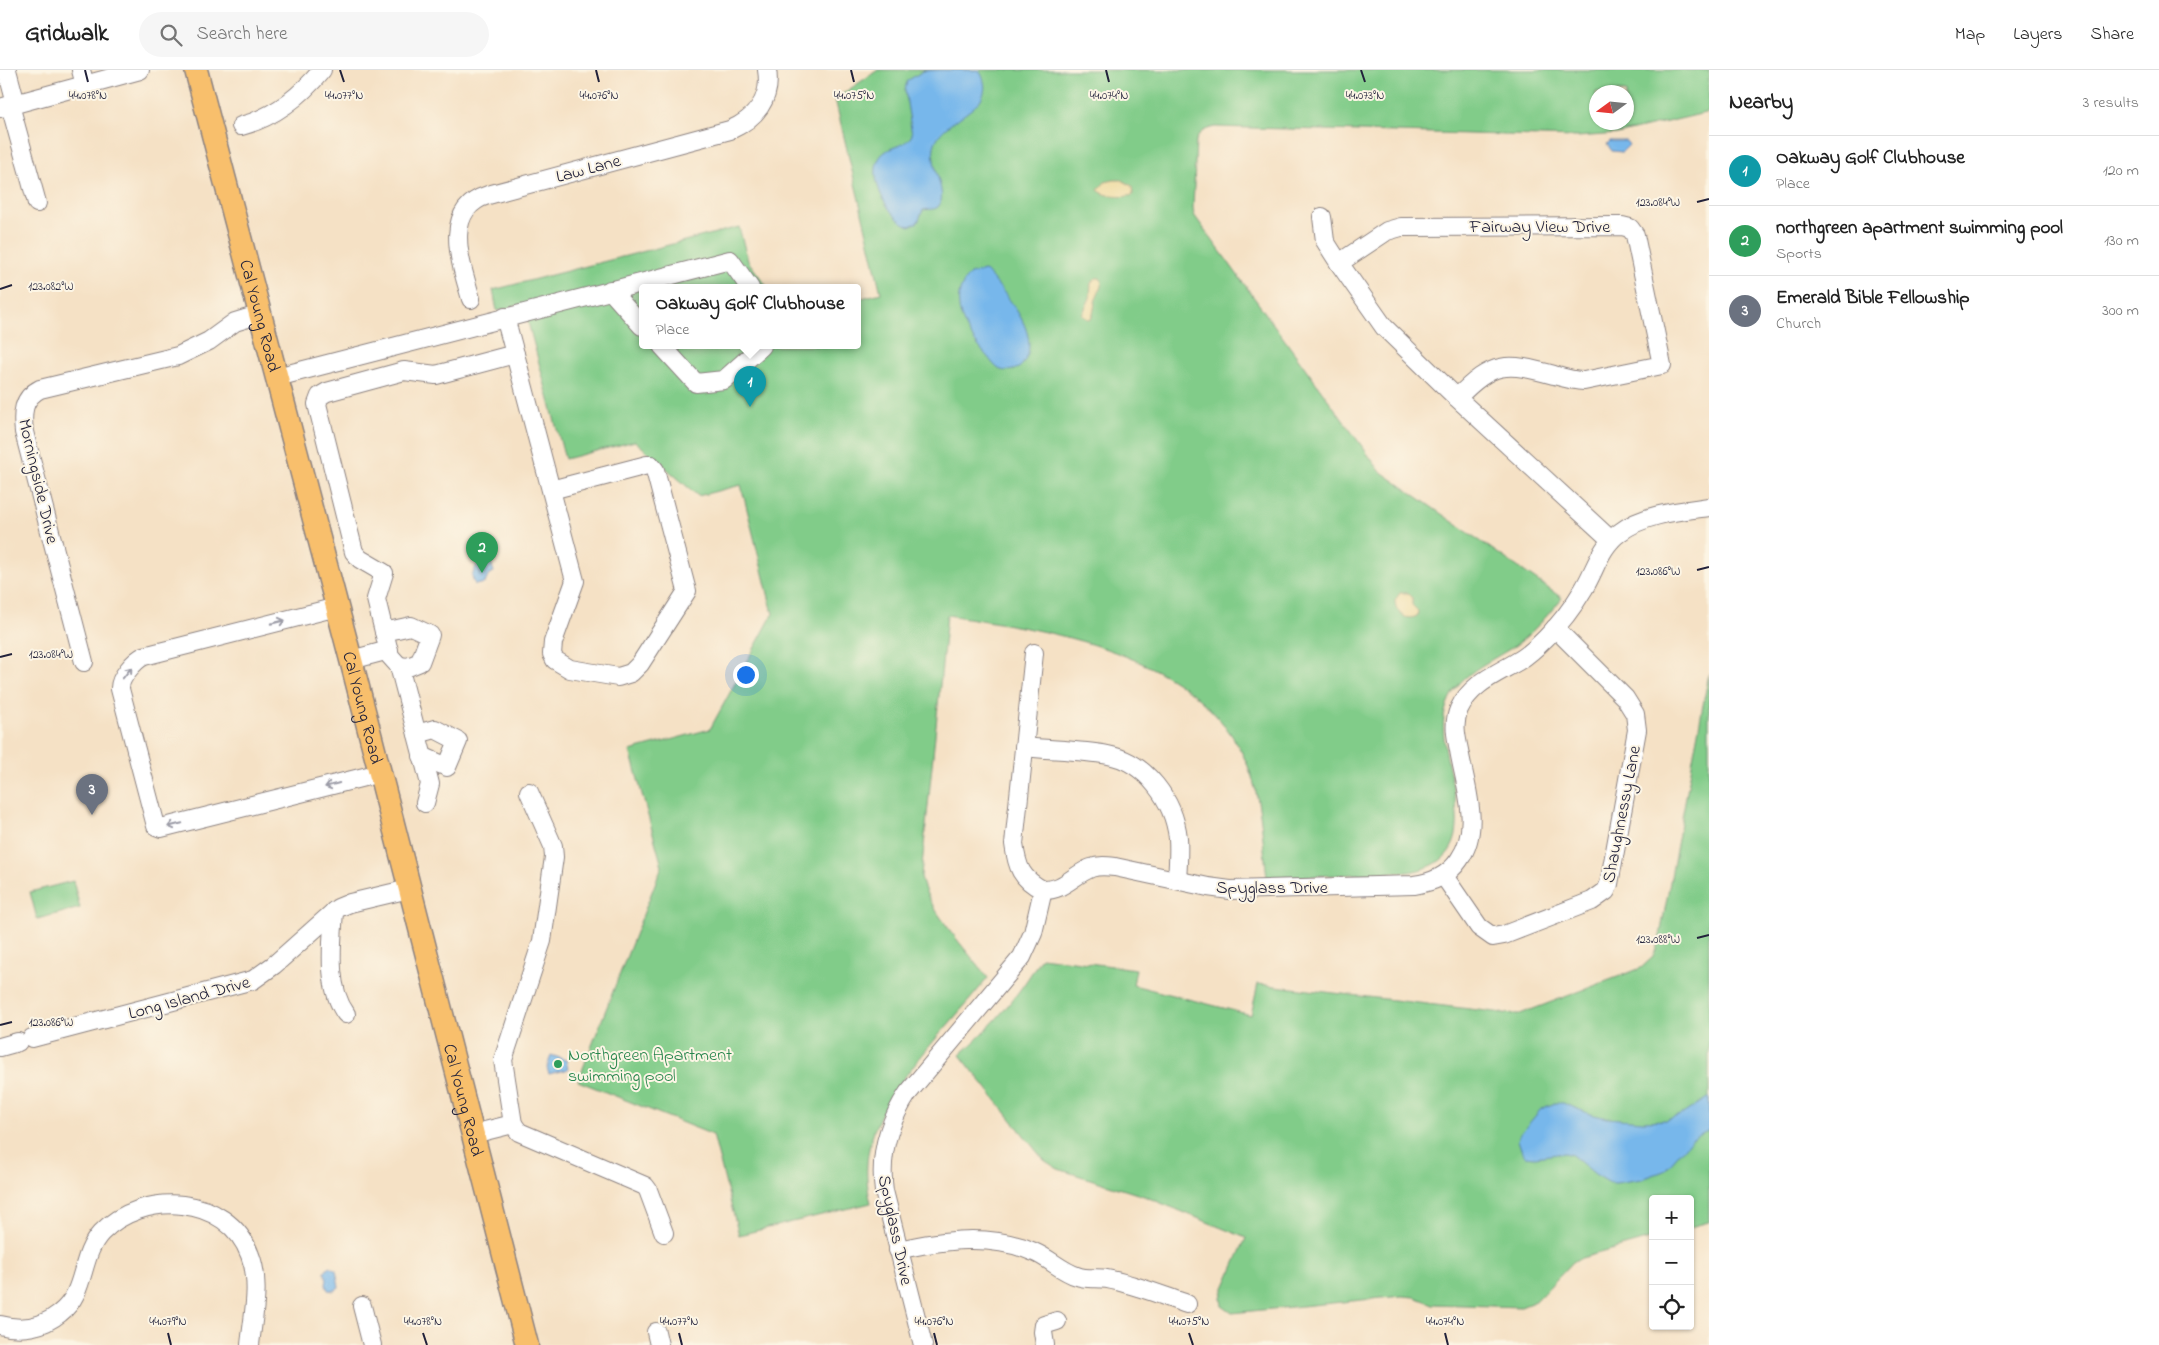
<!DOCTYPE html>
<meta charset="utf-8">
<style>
:root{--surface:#fff;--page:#f6f6f6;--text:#222;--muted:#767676;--line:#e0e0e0;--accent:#1a73e8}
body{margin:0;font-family:"Indie Flower",sans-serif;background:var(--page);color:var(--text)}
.controls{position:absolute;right:15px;bottom:15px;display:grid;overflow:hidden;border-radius:5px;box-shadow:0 1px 4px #0004}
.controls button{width:45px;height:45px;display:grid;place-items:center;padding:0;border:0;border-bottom:1px solid var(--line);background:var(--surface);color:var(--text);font:25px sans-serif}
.compass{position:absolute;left:1589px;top:15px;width:45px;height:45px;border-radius:50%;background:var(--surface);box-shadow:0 1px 4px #0004;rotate:255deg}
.you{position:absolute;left:745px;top:604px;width:18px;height:18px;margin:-12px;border:4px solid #fff;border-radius:50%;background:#1a73e8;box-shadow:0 0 0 8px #1a73e833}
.badge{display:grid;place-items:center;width:32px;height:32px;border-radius:50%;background:var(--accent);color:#fff;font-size:16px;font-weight:700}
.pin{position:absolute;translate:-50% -41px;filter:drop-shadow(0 1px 2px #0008)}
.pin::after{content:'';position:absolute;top:26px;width:18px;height:15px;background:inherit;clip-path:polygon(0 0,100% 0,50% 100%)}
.popup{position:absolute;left:639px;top:214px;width:222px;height:65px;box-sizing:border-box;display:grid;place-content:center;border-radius:5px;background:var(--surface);filter:drop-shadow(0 1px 4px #0005);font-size:16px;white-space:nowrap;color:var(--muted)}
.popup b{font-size:19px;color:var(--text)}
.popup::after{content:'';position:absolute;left:50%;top:100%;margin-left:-10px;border:10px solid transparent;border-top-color:var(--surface)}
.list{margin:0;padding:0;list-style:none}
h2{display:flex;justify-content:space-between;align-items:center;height:65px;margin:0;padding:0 20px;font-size:21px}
h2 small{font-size:16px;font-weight:400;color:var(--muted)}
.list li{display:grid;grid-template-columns:32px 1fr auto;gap:15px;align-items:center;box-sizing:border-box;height:70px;padding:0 20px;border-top:1px solid var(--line)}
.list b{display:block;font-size:19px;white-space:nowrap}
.list p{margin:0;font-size:16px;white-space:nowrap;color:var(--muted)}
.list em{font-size:16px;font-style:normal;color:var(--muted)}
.icon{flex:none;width:28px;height:28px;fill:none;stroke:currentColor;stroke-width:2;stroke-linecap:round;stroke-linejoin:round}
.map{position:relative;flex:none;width:1709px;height:1275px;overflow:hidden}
header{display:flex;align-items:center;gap:30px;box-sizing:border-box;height:70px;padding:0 25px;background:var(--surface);border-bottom:1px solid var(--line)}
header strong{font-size:24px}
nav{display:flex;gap:28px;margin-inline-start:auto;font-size:18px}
.search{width:350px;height:45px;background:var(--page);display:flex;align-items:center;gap:12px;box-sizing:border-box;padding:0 18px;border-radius:28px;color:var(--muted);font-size:19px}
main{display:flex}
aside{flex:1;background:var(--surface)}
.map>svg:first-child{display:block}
.green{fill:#81cc89;stroke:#527762;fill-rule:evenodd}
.sand{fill:#eeda9e;stroke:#887e6c}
.water{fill:#77b7eb;stroke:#4c6c93}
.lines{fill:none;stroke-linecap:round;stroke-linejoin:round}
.minor-casing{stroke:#8c8280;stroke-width:20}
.major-casing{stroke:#8c8280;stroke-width:25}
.minor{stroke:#fff;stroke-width:18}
.major{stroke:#f8bf6c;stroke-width:22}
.oneway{stroke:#9c9ca7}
.ticks{fill:none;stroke:#22223b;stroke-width:2}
.leisure-dot{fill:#2e9e5b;stroke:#fcf5e5;stroke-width:2}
.labels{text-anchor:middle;stroke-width:4;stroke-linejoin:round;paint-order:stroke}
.street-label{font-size:18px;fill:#22223b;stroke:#fcf5e5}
.leisure-label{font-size:18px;fill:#27864d;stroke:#fcf5e5;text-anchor:start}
.ticks-label{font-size:12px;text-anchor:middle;fill:#22223b;stroke:#fcf5e5;stroke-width:4;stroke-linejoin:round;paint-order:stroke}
</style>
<header>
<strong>Gridwalk</strong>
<div class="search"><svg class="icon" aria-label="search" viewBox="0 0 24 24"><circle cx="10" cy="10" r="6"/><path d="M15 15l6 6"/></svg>Search here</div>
<nav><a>Map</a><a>Layers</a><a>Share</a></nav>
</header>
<main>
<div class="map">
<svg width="1709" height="1275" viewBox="0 0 1709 1275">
<rect width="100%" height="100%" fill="#fcf5e5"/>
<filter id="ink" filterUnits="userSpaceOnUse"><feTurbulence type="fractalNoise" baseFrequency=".02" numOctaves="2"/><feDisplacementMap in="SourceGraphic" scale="10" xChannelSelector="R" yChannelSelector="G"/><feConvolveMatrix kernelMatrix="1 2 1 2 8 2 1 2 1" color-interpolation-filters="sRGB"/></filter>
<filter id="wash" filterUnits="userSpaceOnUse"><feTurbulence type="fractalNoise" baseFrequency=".0096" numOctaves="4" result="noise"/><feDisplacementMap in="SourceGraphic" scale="20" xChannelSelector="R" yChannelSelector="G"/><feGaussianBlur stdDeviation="1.12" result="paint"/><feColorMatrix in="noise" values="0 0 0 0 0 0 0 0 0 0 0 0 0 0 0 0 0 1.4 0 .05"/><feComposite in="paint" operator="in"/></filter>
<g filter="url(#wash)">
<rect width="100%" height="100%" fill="#f5e1c5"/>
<g class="green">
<path d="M878 0H1709V42L1617 64 1577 67 1215 57C1206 59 1200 61 1196 70L1193 138 1194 145 1380 401 1562 528C1549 544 1536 559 1520 572 1492 593 1454 602 1445 642 1433 695 1499 788 1409 802L1267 808C1263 775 1262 739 1252 707 1212 585 1057 561 947 545L921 806C925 836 969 883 988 908 967 934 944 958 923 984 887 1028 855 1072 871 1133L739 1165 713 1065 578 1011 662 796 630 681 710 659 773 544 741 415 698 426 635 371 565 389 523 234 497 241 493 220 739 157 748 191 768 218H642V276H858V229L881 223 835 29ZM1596 22H1626V52H1596Z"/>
<path d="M1709 603V1152L1690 1157V1129H1653V1168L1578 1189 1573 1192 1536 1231 1521 1237 1433 1234 1415 1227 1402 1226 1232 1243 1222 1236 1221 1228 1223 1220 1246 1168 1144 1126 1058 1099 1044 1090 1038 1083 960 985C991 957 1021 924 1041 887L1136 899 1133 915 1251 945 1258 914 1512 944H1520L1641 898 1653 887 1659 871Z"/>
<polygon points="73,811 80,838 37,849 30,822"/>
</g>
<g class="sand">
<path d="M1114 110H1122L1132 116 1133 125C1124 128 1105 127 1098 120L1105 112Z"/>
<path d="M1096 208H1100L1102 211C1101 219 1097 224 1095 232 1094 238 1094 243 1091 249H1088L1082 245 1090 228 1091 213Z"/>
<path d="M1400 523H1408L1412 527V535L1418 541 1417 546C1405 552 1395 542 1395 530Z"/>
</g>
<g class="water">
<path d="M939 0H979C1001 36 953 44 938 67 923 89 951 122 938 137 934 140 928 139 923 140L918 152 910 156C889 150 866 106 880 87 888 75 905 78 912 65L905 20 907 11 923 1Z"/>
<polygon points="1610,71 1626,71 1629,75 1622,82 1612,81 1607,74"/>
<path d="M983 201 987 202C1005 224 1045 266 1022 295 1018 300 1008 302 1001 300 995 298 990 289 985 284 966 262 945 230 970 204Z"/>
<polygon points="490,489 494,502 489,504 485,513 475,515 472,506 477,494"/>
<polygon points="551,985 566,990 568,999 549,1004 547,998"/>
<polygon points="1709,1027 1709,1060 1691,1070 1664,1101 1642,1109 1616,1113 1610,1113 1595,1104 1572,1085 1565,1083 1535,1087 1525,1086 1522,1082 1518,1070 1520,1064 1541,1039 1555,1033 1563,1033 1590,1044 1607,1048 1643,1051 1666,1050 1681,1045"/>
<polygon points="329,1196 336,1200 339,1217 334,1221 328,1220 326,1215 327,1208 324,1202"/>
</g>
</g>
<g filter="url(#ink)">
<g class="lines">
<g class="minor-casing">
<g id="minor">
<polyline points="7,0 16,34"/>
<polyline points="81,0 85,15"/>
<polyline points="10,35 37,133"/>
<polyline points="0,38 140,0"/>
<path d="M241 56C275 47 300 27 322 0"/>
<polyline points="1322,147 1325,171 1339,193"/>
<polyline points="610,220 642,256"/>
<path d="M471 229C462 196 440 140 488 125L730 60C755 49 772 29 767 0"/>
<polyline points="662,276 696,313 724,310 762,276"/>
<polyline points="515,284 575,511 553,572 552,584 555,590 570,599 618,607 631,603 640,594 687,521 655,400 651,395 647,395 551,420"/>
<polyline points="277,307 730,190 750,218"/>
<path d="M1457 328 1384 257 1339 193 1387 161 1401 157 1622 156 1630 158 1635 165 1662 295 1584 311C1574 311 1564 308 1554 305 1506 292 1493 291 1457 328L1611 470"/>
<path d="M337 537 144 586C135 590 119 608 120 619L156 756 161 758 380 703"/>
<polyline points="384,562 411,556 430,565 420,592 408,597 399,596"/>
<path d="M1034 583 1014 774C1017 797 1021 809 1043 820"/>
<polyline points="351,590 389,580"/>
<path d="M84 592 24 362C22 344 22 328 40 319L178 286 209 271 235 252 261 244"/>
<polyline points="417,664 435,659 458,671 447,697 422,686"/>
<path d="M1024 677C1051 680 1080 680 1108 685 1146 692 1174 731 1178 768 1179 782 1178 796 1177 810"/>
<polyline points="425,733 430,714 399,596 390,586 376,529 384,503 360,489 354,482 317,334 320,326 327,322 404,301 436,305 515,284 505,247"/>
<polyline points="1444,806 1479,857 1493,867 1504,865 1592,831 1606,821 1609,814 1637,660 1635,644 1625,628 1555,558"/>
<path d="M334 841C332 873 326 917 346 944"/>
<polyline points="32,968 253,910 274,895 338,838 350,833 409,819"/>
<polyline points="0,977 18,972"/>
<polyline points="513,1054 503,990 542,871 554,787 553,776 529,722"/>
<polyline points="473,1064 513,1054 519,1062 645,1116 648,1120 664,1163"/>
<path d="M898 1180C942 1170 991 1163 1034 1182 1049 1188 1061 1201 1077 1206 1087 1210 1097 1207 1107 1209 1134 1214 1161 1225 1187 1234"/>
<polyline points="362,1236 372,1275"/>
<path d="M0 1255C22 1261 43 1257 60 1243 87 1222 79 1187 101 1163 142 1120 228 1124 250 1185 261 1213 253 1246 250 1275"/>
<polyline points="656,1262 659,1275"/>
<path d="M923 1275 884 1121C879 1085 888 1053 908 1023L1022 887 1033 863 1043 820C1063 821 1073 805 1091 798 1099 795 1107 796 1115 797L1208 817 1230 820 1414 815C1433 812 1448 806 1459 790 1482 758 1465 716 1459 680 1456 666 1453 653 1459 639 1471 613 1497 604 1520 590 1530 584 1538 576 1546 568 1560 554 1573 537 1583 520 1595 501 1600 477 1619 463 1643 444 1679 441 1709 437"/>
<polyline points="1045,1275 1043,1262 1044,1255 1057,1251"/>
</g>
</g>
<g class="major-casing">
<g id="major">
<path id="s1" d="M196 0 351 590 527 1275"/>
</g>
</g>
<use href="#minor" class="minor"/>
<use href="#major" class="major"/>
</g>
<defs><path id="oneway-shaft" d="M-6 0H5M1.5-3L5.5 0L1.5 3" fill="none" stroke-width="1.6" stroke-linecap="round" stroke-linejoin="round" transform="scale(1.25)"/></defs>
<g class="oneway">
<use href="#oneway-shaft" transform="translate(278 552) rotate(-14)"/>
<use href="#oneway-shaft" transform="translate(127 603) rotate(-51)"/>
<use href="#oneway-shaft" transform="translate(332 715) rotate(165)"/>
<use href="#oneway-shaft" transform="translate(175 755) rotate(166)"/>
</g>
</g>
<path class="ticks" d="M85 0 88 12M340 0 344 12M596 0 599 12M851 0 854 12M1106 0 1109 12M1361 0 1365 12M1697 132 1709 129M0 219 12 215M1697 500 1709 497M0 587 12 584M1697 868 1709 865M0 955 12 952M168 1263 171 1275M423 1263 427 1275M679 1263 682 1275M934 1263 937 1275M1189 1263 1193 1275M1445 1263 1448 1275"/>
<circle class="leisure-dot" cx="558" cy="994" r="5"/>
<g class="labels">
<g class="street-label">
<text transform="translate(588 98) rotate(-15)" y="6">Law Lane</text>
<text x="1540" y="162">Fairway View Drive</text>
<text dy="6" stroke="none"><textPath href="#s1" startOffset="254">Cal Young Road</textPath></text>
<text transform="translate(39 411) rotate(77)" y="6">Morningside Drive</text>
<text dy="6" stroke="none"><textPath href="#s1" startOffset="659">Cal Young Road</textPath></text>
<text transform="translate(1621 744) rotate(-79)" y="6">Shaughnessy Lane</text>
<text x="1272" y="823">Spyglass Drive</text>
<text transform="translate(189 927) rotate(-15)" y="6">Long Island Drive</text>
<text dy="6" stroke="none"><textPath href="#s1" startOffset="1064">Cal Young Road</textPath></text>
<text transform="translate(896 1160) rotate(78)" y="6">Spyglass Drive</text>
</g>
<g class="leisure-label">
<text x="568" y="990">Northgreen Apartment<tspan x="568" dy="21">swimming pool</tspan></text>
</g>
</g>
<g class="ticks-label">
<text x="88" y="29">44.078°N</text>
<text x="344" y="29">44.077°N</text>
<text x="599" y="29">44.076°N</text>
<text x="854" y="29">44.075°N</text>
<text x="1109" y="29">44.074°N</text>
<text x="1365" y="29">44.073°N</text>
<text x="1658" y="136">123.084°W</text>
<text x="51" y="220">123.082°W</text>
<text x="1658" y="505">123.086°W</text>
<text x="51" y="588">123.084°W</text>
<text x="1658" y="873">123.088°W</text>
<text x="51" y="956">123.086°W</text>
<text x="168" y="1255">44.079°N</text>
<text x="423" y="1255">44.078°N</text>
<text x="679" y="1255">44.077°N</text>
<text x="934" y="1255">44.076°N</text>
<text x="1189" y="1255">44.075°N</text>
<text x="1445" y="1255">44.074°N</text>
</g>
</svg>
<div class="controls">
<button>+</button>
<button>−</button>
<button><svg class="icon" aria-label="locate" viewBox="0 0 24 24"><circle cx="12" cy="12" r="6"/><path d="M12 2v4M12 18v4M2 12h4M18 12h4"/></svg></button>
</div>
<svg class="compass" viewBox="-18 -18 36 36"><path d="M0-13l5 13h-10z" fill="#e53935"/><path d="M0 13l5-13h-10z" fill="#767676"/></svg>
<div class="you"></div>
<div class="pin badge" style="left:750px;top:337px;background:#0f9aa8">1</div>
<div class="popup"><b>Oakway Golf Clubhouse</b>Place</div>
<div class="pin badge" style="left:482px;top:503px;background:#2e9e5b">2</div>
<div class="pin badge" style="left:92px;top:745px;background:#6b7280">3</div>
</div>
<aside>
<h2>Nearby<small>3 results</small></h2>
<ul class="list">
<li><span class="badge" style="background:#0f9aa8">1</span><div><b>Oakway Golf Clubhouse</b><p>Place</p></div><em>120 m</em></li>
<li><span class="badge" style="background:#2e9e5b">2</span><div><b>northgreen apartment swimming pool</b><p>Sports</p></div><em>130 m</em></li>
<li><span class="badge" style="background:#6b7280">3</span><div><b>Emerald Bible Fellowship</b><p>Church</p></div><em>300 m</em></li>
</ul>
</aside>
</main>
